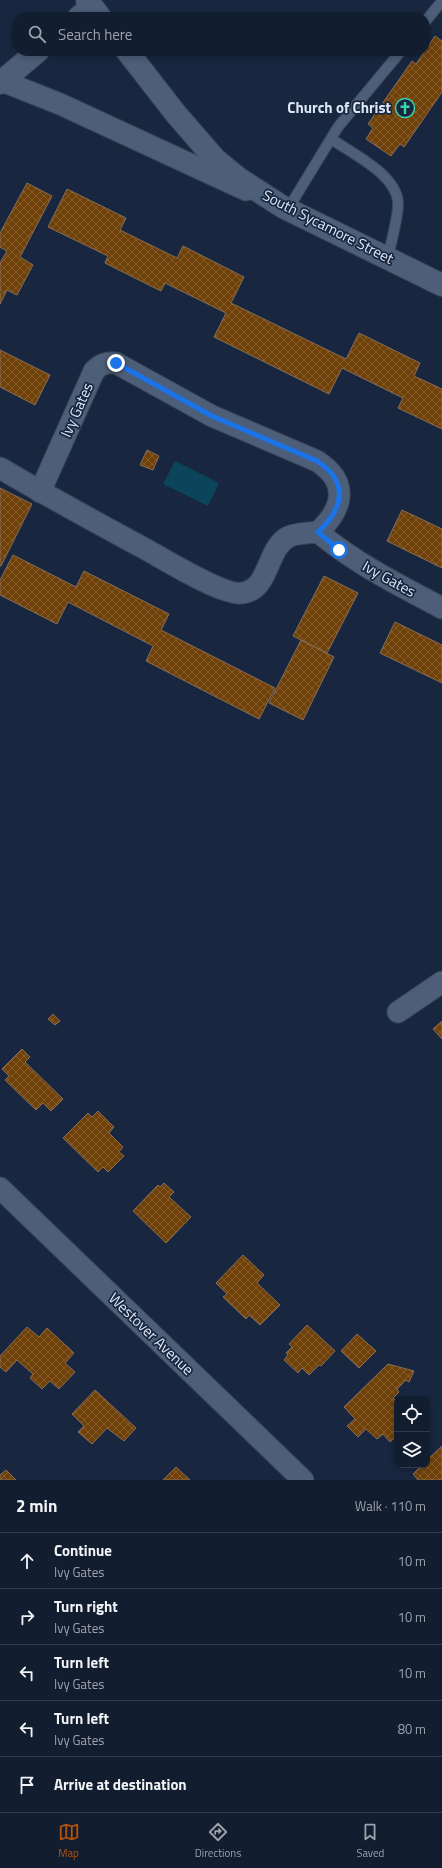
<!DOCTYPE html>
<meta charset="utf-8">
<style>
:root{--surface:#121d2f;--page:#1f2a3b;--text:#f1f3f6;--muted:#9ca2aa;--line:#313b4b;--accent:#b45309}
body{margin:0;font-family:"Titillium Web",sans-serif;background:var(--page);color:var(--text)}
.controls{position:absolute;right:12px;bottom:12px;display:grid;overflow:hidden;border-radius:8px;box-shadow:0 2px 6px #0003}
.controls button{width:36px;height:36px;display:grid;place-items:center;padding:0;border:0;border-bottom:1px solid var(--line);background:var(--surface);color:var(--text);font:20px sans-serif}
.stop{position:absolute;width:12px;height:12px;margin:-9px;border:3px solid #1a73e8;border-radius:50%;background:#fff}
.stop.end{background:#1a73e8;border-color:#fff;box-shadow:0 1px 4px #0008}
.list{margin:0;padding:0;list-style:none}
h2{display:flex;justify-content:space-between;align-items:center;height:52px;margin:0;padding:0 16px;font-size:17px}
h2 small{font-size:13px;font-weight:400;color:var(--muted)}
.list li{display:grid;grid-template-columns:26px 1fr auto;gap:12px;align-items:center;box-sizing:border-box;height:56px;padding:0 16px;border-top:1px solid var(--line)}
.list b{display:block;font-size:15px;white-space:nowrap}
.list p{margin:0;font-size:13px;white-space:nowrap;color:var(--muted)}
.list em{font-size:13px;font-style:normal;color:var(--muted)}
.icon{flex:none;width:22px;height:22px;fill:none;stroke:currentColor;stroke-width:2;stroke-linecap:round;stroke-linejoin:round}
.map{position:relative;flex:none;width:442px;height:1480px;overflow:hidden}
.search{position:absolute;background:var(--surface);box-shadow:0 2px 6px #0003;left:12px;right:12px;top:12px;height:44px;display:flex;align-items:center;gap:10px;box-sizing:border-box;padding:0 14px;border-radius:16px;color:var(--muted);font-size:15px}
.sheet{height:332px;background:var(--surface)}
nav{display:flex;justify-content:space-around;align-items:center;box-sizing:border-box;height:56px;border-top:1px solid var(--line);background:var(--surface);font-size:11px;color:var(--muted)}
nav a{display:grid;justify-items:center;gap:2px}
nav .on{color:var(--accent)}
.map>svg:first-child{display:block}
.water{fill:#0c445b}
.building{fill:url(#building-cross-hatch);stroke:#886e56}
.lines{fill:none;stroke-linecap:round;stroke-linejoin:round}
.service-casing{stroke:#374357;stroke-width:12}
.minor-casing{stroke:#374357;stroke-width:23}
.tertiary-casing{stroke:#374357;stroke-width:24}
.secondary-casing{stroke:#374357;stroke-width:24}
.service{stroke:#4c5e78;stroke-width:10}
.minor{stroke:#4c5e78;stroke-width:21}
.tertiary{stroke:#4c5e78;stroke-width:22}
.secondary{stroke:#4c5e78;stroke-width:22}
.route{stroke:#1a73e8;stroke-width:5}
.labels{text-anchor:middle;stroke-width:3.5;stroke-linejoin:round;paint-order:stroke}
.poi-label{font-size:15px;font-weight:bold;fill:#dde7f7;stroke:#18273f;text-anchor:end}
.street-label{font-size:15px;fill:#dde7f7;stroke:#18273f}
</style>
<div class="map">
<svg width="442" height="1480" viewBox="0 0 442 1480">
<defs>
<pattern id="building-cross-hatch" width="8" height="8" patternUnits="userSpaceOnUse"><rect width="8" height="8" fill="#6f4109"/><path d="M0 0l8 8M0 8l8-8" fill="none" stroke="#835c2e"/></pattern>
</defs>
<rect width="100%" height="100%" fill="#18273f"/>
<polygon class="water" points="175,461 219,483 208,506 163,484"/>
<g class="building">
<polygon points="435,36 442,41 442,92 404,147 400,144 391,156 366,139 373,128 368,124 412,61 416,64"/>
<polygon points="27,183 52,196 20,257 33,265 17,295 7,290 0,304 0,263 7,251 0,247 0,233"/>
<polygon points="67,189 126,218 120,230 177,258 183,246 244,277 231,303 346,359 359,333 420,363 414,376 442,389 442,429 398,408 403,398 342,368 329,394 214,337 226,313 165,283 161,291 105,263 108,256 48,227"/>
<polygon points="0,350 50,375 35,405 0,387"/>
<polygon points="147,450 159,456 153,470 140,465"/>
<polygon points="0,488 32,504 1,566 0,566"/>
<polygon points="402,510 442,529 442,568 387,541"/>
<polygon points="13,555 76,587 84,571 169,614 161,630 275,688 259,719 146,661 153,646 68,602 57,624 0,595 0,580"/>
<polygon points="324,576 358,593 327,653 293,636"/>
<polygon points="395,622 442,645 442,683 380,653"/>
<polygon points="301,640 334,657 303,720 269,703"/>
<polygon points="53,1014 60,1021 55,1025 48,1019"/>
<polygon points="442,1021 442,1039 433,1029"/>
<polygon points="22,1049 30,1057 25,1062 63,1099 51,1111 43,1103 36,1110 5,1080 9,1076 2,1069"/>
<polygon points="98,1111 114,1127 109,1133 123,1147 119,1152 124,1156 108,1172 103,1167 98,1172 63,1138 88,1113 92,1117"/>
<polygon points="164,1183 174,1192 169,1197 191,1217 166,1243 133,1211 158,1185 160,1187"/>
<polygon points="243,1255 264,1275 257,1283 280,1305 260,1325 249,1315 246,1319 223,1297 227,1294 216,1283"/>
<polygon points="307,1325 335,1351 321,1366 319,1365 309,1375 302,1368 298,1373 284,1360 288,1355 286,1353 292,1347 289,1344"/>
<polygon points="27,1327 39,1337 47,1328 74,1353 65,1363 75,1372 59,1389 50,1381 42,1389 30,1378 33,1374 17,1360 6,1372 0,1367 0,1356"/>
<polygon points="357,1334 376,1351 359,1368 341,1351"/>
<polygon points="388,1364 414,1371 409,1382 406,1380 397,1389 399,1392 393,1398 397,1402 397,1435 390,1442 383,1434 377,1439 366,1429 358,1437 347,1426 355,1419 344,1407"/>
<polygon points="95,1390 136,1428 124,1441 107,1428 92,1444 78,1432 84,1426 72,1414"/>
<polygon points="442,1446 442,1480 418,1480 413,1474 422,1465 427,1465 427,1460"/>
<polygon points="176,1467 190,1480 163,1480"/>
<polygon points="6,1470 16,1480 0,1480 0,1475"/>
</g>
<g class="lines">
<g class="service-casing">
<g id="service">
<polyline points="425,22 442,1"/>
<path d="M331 139C352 153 397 175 398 203 399 215 390 245 388 258"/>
<polyline points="288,209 338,127 401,51"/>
</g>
</g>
<g class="minor-casing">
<g id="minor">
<polyline points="2,81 60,104 246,190"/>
<path d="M0 468C49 497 99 524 149 551 167 561 224 596 242 593 270 590 266 549 288 537 296 533 309 533 318 532 356 564 399 585 442 608"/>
<path d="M40 492 94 371C101 364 106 362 116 363L212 416 317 461C349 482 344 508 318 532"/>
<polyline points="398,1012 442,982"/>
<polyline points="0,1188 303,1480"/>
</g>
</g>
<g class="tertiary-casing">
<g id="tertiary">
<polyline points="79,17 92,7"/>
<polyline points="0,83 38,51"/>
</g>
</g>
<g class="secondary-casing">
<g id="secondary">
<polyline points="87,0 100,17"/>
<polyline points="127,51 176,114 215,159 238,178 283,207 442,285"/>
</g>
</g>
<use href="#service" class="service"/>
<use href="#minor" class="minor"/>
<use href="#tertiary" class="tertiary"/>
<use href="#secondary" class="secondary"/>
</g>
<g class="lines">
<path class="route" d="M116 363 212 416 317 461C349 482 344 508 318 532L339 550"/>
</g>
<defs>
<g id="church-ring" transform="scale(1)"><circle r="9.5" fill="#18273f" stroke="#36d4a7" stroke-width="1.5"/><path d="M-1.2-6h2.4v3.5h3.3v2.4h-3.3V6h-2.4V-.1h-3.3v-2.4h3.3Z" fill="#36d4a7"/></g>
</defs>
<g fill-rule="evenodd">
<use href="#church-ring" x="405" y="108"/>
</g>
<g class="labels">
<g class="poi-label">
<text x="391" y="113">Church of Christ</text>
</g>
<g class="street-label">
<text transform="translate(328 227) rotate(27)" y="5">South Sycamore Street</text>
<text transform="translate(77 410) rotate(-66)" y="5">Ivy Gates</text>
<text transform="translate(389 579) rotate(29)" y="5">Ivy Gates</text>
<text transform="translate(151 1334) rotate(44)" y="5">Westover Avenue</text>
</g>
</g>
</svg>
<div class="controls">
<button><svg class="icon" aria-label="locate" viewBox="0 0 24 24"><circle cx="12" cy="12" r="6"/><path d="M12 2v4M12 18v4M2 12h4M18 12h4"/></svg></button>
<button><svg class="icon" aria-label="layers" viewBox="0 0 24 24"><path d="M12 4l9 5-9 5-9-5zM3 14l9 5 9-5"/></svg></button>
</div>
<div class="stop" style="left:339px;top:550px"></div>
<div class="stop end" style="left:116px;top:363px"></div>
<div class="search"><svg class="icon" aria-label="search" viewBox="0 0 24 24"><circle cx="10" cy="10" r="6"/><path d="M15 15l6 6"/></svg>Search here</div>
</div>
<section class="sheet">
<h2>2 min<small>Walk · 110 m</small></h2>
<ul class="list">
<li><svg class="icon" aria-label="ahead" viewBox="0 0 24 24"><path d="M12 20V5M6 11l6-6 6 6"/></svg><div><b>Continue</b><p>Ivy Gates</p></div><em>10 m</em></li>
<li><svg class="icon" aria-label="right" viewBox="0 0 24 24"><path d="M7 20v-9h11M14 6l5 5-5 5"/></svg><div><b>Turn right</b><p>Ivy Gates</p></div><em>10 m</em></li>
<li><svg class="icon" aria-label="left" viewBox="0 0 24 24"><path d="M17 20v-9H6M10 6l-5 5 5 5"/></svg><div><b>Turn left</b><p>Ivy Gates</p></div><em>10 m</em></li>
<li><svg class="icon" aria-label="left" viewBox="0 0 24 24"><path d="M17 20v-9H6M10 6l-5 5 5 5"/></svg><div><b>Turn left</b><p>Ivy Gates</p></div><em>80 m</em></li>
<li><svg class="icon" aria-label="arrive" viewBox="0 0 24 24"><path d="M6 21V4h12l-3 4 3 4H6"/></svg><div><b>Arrive at destination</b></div></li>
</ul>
</section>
<nav>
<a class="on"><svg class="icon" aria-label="map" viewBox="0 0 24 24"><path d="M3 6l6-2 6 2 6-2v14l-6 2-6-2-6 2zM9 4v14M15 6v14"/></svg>Map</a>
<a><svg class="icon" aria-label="directions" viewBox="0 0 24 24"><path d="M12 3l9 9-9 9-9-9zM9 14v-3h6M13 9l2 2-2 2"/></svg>Directions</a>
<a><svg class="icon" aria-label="saved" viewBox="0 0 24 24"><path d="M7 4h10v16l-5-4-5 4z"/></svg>Saved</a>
</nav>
